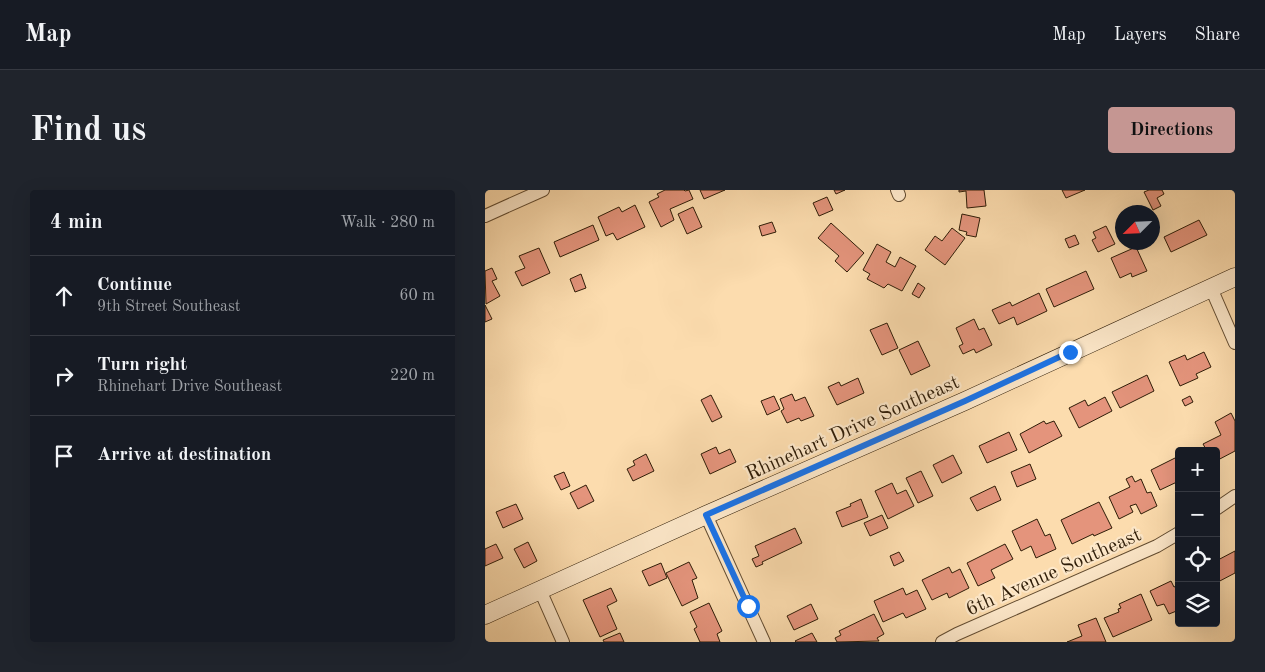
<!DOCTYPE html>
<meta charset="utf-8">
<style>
:root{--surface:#171b24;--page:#20242c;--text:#f1f3f6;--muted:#9ea1a6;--line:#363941;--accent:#c59692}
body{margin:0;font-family:"Old Standard TT",serif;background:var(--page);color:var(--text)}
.controls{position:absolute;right:15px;bottom:15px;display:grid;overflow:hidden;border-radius:5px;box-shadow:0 5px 20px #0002}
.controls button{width:45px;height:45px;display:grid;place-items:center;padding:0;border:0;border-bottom:1px solid var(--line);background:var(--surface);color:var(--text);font:25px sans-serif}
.compass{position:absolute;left:630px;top:15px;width:45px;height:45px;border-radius:50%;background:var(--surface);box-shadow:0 5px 20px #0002;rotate:246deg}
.stop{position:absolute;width:15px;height:15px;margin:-11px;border:4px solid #1a73e8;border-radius:50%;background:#fff}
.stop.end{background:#1a73e8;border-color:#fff;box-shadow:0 1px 5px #0008}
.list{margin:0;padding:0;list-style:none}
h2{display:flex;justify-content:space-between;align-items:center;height:65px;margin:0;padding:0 20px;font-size:21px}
h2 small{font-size:16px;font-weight:400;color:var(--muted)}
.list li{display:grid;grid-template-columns:32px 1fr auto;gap:15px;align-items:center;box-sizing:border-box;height:80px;padding:0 20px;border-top:1px solid var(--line)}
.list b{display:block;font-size:19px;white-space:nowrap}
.list p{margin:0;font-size:16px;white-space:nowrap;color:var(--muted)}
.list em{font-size:16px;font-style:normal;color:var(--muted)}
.icon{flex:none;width:28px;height:28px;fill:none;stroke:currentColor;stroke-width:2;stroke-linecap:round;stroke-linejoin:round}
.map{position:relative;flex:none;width:750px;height:452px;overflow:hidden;border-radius:5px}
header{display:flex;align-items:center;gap:30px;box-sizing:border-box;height:70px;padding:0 25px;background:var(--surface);border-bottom:1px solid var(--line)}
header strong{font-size:24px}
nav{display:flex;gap:28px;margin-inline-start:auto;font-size:18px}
.intro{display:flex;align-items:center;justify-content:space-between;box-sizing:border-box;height:120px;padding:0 30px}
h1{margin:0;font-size:35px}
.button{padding:12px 22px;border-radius:5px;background:var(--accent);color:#111;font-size:18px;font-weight:700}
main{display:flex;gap:30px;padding:0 30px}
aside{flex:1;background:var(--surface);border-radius:5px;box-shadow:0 5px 20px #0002}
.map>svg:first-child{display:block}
.building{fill:#e4947c;stroke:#2e1c07}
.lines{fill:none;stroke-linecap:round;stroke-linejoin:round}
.street-casing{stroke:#624c31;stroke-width:14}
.secondary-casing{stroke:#2e1c07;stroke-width:19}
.street{stroke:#fde8ca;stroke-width:12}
.secondary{stroke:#fde8ca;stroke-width:18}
.route{stroke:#1a73e8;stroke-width:6}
.labels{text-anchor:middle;stroke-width:4.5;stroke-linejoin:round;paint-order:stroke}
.street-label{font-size:20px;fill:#2e1c07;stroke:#fde8ca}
</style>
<header>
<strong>Map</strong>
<nav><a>Map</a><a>Layers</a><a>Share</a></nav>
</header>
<div class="intro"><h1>Find us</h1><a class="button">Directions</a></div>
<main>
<aside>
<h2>4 min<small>Walk · 280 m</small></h2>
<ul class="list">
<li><svg class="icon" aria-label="ahead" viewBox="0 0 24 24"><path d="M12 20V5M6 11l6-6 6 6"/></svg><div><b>Continue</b><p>9th Street Southeast</p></div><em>60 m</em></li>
<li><svg class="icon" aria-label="right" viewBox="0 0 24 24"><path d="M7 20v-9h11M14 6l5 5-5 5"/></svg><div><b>Turn right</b><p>Rhinehart Drive Southeast</p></div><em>220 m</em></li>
<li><svg class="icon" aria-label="arrive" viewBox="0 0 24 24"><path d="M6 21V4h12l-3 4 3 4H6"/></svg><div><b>Arrive at destination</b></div></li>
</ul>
</aside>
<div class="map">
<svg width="750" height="452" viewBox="0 0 750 452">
<rect width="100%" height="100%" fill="#fcdcae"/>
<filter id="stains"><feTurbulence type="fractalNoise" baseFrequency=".004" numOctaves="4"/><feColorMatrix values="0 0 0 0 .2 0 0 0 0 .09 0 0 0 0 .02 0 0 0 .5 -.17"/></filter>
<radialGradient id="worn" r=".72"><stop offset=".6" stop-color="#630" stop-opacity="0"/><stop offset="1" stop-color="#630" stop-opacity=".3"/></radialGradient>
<g class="building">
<polygon points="180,0 199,0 200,1 204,0 208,9 185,19 189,30 176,37 164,12 174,7 172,4"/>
<polygon points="215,0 240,0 219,9"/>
<polygon points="349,0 360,0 351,4"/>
<polygon points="474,0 499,0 501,16 482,18 481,1 474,2"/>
<polygon points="577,0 600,0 581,8"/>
<polygon points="664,0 677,0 679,4 672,8 676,16 668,20 659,2"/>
<polygon points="342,7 348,20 334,26 328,13"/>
<polygon points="150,15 160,37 132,50 128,43 121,46 113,27 134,17 137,22"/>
<polygon points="208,17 217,37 202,44 193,24"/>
<polygon points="477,24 495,28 491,47 481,45 482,42 474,40"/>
<polygon points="714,30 722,45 686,62 679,47"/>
<polygon points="287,32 291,42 277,46 274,36"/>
<polygon points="346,33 379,63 362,82 350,71 354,66 333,48"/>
<polygon points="108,35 114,50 75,67 69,52"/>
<polygon points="621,36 630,54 613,62 607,50 611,48 608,42"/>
<polygon points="467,38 480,48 460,75 440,60 450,46 457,51"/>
<polygon points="590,45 594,54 584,58 580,49"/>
<polygon points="392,54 406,62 401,72 410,77 415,67 431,76 417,101 403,94 399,98 382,89 385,84 378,80"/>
<polygon points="651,57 662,81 647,87 646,83 635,88 626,68"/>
<polygon points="54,58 65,83 37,96 30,82 40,78 34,66"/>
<polygon points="7,78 12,89 7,91 15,106 1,114 0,81"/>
<polygon points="601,81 609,99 569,117 561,99"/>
<polygon points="96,84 101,98 90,102 85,89"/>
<polygon points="433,93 440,98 434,108 427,104"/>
<polygon points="554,103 562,121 532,135 529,127 514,134 507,120 525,112 527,116"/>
<polygon points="0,115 7,129 0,132"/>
<polygon points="489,129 494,140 499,138 507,155 491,163 489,159 478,164 474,156 478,154 471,138"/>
<polygon points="402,133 413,158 397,165 385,140"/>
<polygon points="433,151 445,176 426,185 414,160"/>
<polygon points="719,162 726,177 711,184 713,188 695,196 684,172 700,165 702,170"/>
<polygon points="662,185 669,201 635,218 627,202"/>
<polygon points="373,188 379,203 352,215 343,197 354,192 356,196"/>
<polygon points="307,204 310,211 320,207 329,226 316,231 314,228 302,233 296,221 299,219 295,209"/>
<polygon points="226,205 237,227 227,232 216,210"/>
<polygon points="289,206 295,219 282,225 276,211"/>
<polygon points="705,206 708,212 700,216 697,210"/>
<polygon points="620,207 627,221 594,238 584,218 600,210 603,216"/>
<polygon points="746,223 750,231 750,261 731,271 731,261 722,261 718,254 736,245 730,232"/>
<polygon points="559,231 561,234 569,231 577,246 544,263 535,244"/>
<polygon points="524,242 532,260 502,273 494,256"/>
<polygon points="231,257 234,264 245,259 251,272 225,284 216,264"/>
<polygon points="161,264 169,281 148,291 142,279 150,275 148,271"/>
<polygon points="468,265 477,283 457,293 448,275"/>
<polygon points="694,266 694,291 675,300 666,280"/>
<polygon points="545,274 551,289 532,297 526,282"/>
<polygon points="436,281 448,306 433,313 421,288"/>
<polygon points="79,282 85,296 76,300 69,286"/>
<polygon points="647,286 650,292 656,289 662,303 666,302 672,316 656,324 651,314 645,316 648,322 634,329 624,307 645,297 641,289"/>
<polygon points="407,293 412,304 421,300 429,316 403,329 390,301"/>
<polygon points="101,295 109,311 93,319 85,303"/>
<polygon points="510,296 516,310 492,321 485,308"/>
<polygon points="376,309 383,327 357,337 351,322 366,316 365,314"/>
<polygon points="614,312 627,338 609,346 608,344 587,354 576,330"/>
<polygon points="31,314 38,329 18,338 11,322"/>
<polygon points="397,325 403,338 385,346 379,333"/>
<polygon points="552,329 560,346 565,344 571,359 551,368 546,356 536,361 527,341"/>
<polygon points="310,338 317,353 277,372 278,374 271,377 267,369 274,366 270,356"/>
<polygon points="43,352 52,371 39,378 29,359"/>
<polygon points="11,354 18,368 0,376 0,359"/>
<polygon points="520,354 528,369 506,380 510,388 493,396 482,373"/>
<polygon points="750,361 750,383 731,393 731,371"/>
<polygon points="414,362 419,371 409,376 405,366"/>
<polygon points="204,372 212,388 207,390 213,408 197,416 181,383"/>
<polygon points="176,373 182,388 164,396 157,381"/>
<polygon points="464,377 467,383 475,379 484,398 464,408 462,403 447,410 437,390"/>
<polygon points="686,391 689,397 694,395 694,420 684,424 679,414 672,416 665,401"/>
<polygon points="126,398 132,411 122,416 132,439 115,447 98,410"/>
<polygon points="418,398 421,405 432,400 441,419 421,428 418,423 398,432 389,411"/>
<polygon points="656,404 667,430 628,447 619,428 634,422 633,419 636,418 634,414"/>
<polygon points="224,413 237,441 232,444 235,452 215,452 209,439 212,437 205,422"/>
<polygon points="326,414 333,429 309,440 302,426"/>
<polygon points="389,424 399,444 392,448 394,451 352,452 350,448 356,445 354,441"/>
<polygon points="611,428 621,452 582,452 597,446 593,435"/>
<polygon points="135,443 139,452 119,452 118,450"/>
<polygon points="327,443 332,452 311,452 310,451"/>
</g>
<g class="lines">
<g class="street-casing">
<g id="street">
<polyline points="412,0 414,5"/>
<polyline points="0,26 58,0"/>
<polyline points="726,98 750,153"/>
<polyline points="731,319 750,306"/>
<polyline points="221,325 279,452"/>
<polyline points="55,400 78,452"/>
<polyline points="457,452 472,444 672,356 694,343"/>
</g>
</g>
<g class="secondary-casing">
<polyline id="secondary" points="0,425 221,325 480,211 750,87"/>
</g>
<use href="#street" class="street"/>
<use href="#secondary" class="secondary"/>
</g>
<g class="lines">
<polyline class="route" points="263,416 221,325 480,211 585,162"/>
</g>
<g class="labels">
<g class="street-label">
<text transform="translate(367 237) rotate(-24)" y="7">Rhinehart Drive Southeast</text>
<text transform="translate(568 381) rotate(-24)" y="7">6th Avenue Southeast</text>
</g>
</g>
<rect width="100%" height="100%" filter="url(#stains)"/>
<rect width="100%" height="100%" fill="url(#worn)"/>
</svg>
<div class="controls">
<button>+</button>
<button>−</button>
<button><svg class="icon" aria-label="locate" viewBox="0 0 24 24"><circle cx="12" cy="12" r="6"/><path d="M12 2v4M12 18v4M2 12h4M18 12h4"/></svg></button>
<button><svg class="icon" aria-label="layers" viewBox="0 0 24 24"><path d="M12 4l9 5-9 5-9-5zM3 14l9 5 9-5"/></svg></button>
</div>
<svg class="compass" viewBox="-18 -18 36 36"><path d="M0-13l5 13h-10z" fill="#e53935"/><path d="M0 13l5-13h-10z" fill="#9ea1a6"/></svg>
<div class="stop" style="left:263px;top:416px"></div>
<div class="stop end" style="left:585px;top:162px"></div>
</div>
</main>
